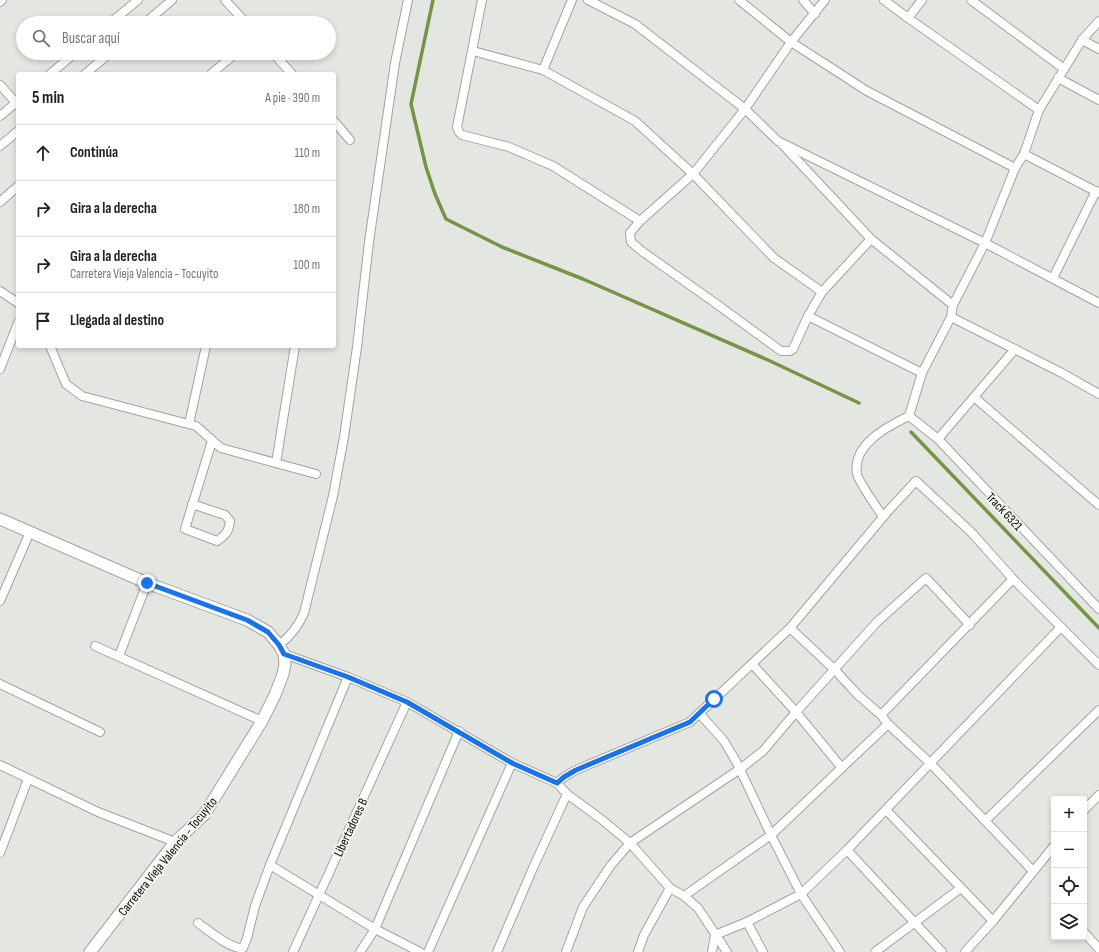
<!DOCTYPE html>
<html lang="es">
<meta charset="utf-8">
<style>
:root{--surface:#fff;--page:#f2f2f2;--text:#222;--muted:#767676;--line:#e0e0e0}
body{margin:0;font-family:"Sofia Sans Condensed",sans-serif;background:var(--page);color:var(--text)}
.controls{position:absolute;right:12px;bottom:12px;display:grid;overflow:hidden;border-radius:4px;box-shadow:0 2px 6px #0003}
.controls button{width:36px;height:36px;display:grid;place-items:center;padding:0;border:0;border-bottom:1px solid var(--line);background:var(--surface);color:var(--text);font:20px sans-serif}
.stop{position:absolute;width:12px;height:12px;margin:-9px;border:3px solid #1a73e8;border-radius:50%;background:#fff}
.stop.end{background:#1a73e8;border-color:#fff;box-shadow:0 1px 4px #0008}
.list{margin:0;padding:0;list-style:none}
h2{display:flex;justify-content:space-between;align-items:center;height:52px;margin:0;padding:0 16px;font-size:17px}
h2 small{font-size:13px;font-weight:400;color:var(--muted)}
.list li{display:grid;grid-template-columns:26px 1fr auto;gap:12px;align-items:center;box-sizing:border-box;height:56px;padding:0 16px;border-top:1px solid var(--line)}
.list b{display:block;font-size:15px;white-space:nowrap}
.list p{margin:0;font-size:13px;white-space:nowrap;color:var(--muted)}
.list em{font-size:13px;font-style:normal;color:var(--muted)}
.icon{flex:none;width:22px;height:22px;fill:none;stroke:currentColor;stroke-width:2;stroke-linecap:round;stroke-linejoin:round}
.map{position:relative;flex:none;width:1099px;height:952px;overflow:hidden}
.search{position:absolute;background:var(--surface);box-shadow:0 2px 6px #0003;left:16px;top:16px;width:320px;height:44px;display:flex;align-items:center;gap:10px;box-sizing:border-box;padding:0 14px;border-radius:22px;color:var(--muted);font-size:15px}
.panel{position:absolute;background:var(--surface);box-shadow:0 2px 6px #0003;left:16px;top:72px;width:320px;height:276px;border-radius:4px}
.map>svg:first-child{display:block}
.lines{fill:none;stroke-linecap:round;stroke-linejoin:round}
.stream{stroke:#759448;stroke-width:3.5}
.minor-casing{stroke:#a1a49e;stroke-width:10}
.tertiary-casing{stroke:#a1a49e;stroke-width:13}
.minor{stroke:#fff;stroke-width:8}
.tertiary{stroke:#fff;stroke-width:11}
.route{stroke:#1a73e8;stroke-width:5}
.labels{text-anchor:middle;stroke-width:4;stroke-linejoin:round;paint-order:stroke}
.street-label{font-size:13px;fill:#0b0c0a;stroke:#f1f5ee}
</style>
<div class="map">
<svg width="1099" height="952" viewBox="0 0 1099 952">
<rect width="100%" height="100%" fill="#e4e7e1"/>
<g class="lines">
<g class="stream">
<polyline points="433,0 411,104 426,167 435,194 446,219 502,247 583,279 768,360 859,403"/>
<polyline points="911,432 1099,628"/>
</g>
<g class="minor-casing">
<g id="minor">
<polyline points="225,0 246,23"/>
<polyline points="482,0 457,127 459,132 462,135 509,147 553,166 640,221"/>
<polyline points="588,0 635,24 745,109 778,141 985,243 1099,303"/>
<polyline points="739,0 791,42 867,91 1015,168"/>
<polyline points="803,0 815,14"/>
<polyline points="825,0 791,42 745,109 693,174 640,221 630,233 631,242 643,252 711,300 781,351 790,351 793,349 808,316 822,292 871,239"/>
<polyline points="884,0 908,18 1039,110"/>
<polyline points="971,0 1064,69"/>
<polyline points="0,2 2,0"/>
<polyline points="908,18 922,0"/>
<polyline points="110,23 138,0"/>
<polyline points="145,23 172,0"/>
<polyline points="1082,40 1099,49"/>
<polyline points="473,51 543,70 635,121 693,174 774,258 822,292"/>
<polyline points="273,53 292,74"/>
<polyline points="543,70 572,0"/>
<polyline points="50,74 75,53"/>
<polyline points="85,74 110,53"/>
<polyline points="211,74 236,53"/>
<polyline points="1058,78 1099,100"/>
<polyline points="0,85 18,105"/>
<polyline points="0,116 18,101"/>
<polyline points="334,121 350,140"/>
<polyline points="782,144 871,239 953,305"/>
<polyline points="0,146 18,131"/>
<polyline points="1024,154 1099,193"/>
<polyline points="0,202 18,186"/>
<polyline points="1053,278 1096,191"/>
<polyline points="0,291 18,303"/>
<polyline points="808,316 922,373"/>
<polyline points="951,317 1062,373 1099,394"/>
<polyline points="50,346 66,384 82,396 196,426 221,448 316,474"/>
<polyline points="0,369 18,323"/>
<polyline points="974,397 1099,505"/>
<polyline points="909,416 938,439 1099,609"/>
<polyline points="189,424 206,346"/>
<polyline points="938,439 1015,349"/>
<polyline points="276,463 295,346"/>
<path d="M192 504 225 515 230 521C229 531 226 535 217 541L185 529 212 441"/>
<path d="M883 517C878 509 858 481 857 474 852 445 886 427 909 416L922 373 951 317 953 305 985 243 1015 168 1024 154 1039 110 1082 40 1099 21"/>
<polyline points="0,601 30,532"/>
<polyline points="790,628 835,670 858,695 881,715 888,724 931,764 1033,871"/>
<path d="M279 645C291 636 298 627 304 613L333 496 344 437 357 347 369 242 395 63 408 0"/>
<polyline points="95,646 262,721"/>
<polyline points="284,654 348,677 407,702 512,763 557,783 567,794 601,819 630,843 670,888 684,896 698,908 727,952"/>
<polyline points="119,656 147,583"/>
<polyline points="752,664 796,712 842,768"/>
<polyline points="0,684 100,732"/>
<polyline points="699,713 724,741 737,763 771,835 801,894 840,952"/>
<polyline points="881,715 1013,579"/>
<polyline points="0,765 98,812 175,842"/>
<polyline points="557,783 564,777 576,770 690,722 790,628 889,510 916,481 972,533 1013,579 1099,665"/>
<polyline points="886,810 993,921"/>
<polyline points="1084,810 1099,795"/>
<polyline points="985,821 1099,710"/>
<polyline points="847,850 942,952"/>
<polyline points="0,853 28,779"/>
<polyline points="270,865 375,929 420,952"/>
<polyline points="684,896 771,835 888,724"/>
<polyline points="747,922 763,952"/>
<path d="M198 923C208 930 231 950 243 948L247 938 255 906 270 865 348 677"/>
<polyline points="1084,932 1099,949"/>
<polyline points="293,952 407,702"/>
<polyline points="360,952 375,929 459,731"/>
<polyline points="428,952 512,763"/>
<polyline points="497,952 533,868 567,794"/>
<polyline points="566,952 583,907 611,865 630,843 740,769 763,751 796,712 877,622 926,578 970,625"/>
<polyline points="638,952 644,935 670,888"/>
<polyline points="712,952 715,935 747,922 801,894 847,850 1061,627"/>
<polyline points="875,952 961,888"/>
<polyline points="965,952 993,921 1054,846"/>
</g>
</g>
<g class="tertiary-casing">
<polyline id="tertiary" points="0,519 147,583 247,620 268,632 279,645 284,654 285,664 283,674 275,695 262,721 204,815 175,842 90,952"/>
</g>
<use href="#minor" class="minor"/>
<use href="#tertiary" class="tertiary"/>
</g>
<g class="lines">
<polyline class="route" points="147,583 247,620 268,632 279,645 284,654 348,677 407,702 512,763 557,783 564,777 576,770 690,722 714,699"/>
</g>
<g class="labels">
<g class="street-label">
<text transform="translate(1005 511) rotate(47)" y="5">Track 6321</text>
<text transform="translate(350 827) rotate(-65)" y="5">Libertadores B</text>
<text transform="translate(167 856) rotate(-51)" y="5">Carretera Vieja Valencia - Tocuyito</text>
</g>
</g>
</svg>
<div class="controls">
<button>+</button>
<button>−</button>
<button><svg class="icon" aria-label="locate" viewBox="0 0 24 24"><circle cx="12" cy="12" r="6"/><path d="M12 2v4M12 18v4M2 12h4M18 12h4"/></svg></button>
<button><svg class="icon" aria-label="layers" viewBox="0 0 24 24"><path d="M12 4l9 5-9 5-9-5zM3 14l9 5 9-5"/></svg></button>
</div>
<div class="stop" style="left:714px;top:699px"></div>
<div class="stop end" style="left:147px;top:583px"></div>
<div class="search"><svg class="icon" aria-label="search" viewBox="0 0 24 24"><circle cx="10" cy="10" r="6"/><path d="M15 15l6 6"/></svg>Buscar aquí</div>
<section class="panel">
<h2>5 min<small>A pie · 390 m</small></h2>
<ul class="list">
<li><svg class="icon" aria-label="ahead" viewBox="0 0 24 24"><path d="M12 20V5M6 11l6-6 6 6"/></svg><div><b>Continúa</b></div><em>110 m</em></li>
<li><svg class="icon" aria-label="right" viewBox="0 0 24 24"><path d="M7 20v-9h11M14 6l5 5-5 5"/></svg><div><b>Gira a la derecha</b></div><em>180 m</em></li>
<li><svg class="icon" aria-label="right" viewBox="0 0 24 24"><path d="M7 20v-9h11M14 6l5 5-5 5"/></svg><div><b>Gira a la derecha</b><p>Carretera Vieja Valencia - Tocuyito</p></div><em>100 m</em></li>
<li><svg class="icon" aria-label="arrive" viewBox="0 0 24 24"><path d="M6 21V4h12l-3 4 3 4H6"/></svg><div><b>Llegada al destino</b></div></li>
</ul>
</section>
</div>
